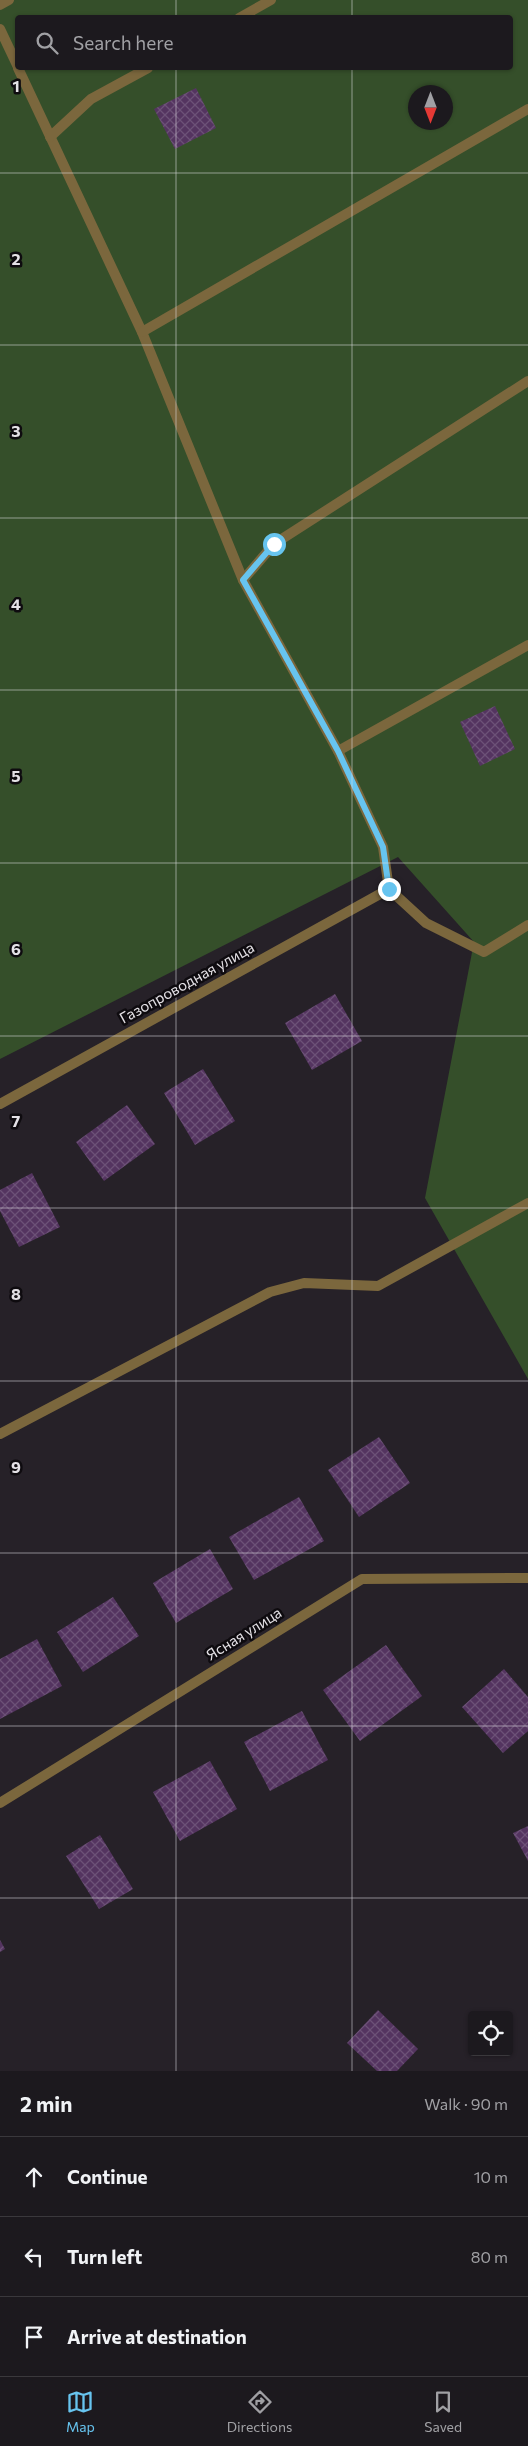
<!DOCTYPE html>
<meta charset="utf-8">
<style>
:root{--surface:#1c191e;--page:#252227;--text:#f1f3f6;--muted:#a0a0a4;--line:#3a383c;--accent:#67c4ef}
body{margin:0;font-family:Commissioner,sans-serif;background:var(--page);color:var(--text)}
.controls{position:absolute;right:15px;bottom:15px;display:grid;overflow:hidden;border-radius:5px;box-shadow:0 1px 4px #0004}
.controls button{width:45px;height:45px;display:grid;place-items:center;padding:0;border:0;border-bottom:1px solid var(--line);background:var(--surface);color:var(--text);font:25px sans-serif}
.compass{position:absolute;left:408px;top:85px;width:45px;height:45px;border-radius:50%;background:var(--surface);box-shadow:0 1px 4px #0004;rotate:180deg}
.stop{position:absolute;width:15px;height:15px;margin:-11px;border:4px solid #67c4ef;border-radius:50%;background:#fff}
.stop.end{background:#67c4ef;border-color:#fff;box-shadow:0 1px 5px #0008}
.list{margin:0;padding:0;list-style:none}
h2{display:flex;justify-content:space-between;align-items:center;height:65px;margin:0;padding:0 20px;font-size:21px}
h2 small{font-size:16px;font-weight:400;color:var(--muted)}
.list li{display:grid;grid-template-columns:32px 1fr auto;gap:15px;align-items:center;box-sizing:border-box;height:80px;padding:0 20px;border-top:1px solid var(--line)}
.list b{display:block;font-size:19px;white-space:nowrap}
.list em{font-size:16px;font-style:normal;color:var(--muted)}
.icon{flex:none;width:28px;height:28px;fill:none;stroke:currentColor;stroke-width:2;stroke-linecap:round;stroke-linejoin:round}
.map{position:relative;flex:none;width:528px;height:2071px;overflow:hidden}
.search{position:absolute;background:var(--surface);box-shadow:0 1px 4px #0004;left:15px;right:15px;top:15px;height:55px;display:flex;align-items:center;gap:12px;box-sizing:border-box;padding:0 18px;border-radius:5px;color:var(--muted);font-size:19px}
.sheet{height:305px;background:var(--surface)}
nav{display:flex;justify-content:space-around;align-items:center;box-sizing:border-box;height:70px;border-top:1px solid var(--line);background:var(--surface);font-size:14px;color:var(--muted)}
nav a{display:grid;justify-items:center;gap:2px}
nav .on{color:var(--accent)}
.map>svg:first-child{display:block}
.garden{fill:#354f2a;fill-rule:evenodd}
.building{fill:url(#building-cross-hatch)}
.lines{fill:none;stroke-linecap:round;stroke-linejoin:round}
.lane{stroke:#7b673d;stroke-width:10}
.street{stroke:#7b673d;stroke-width:10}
.route{stroke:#67c4ef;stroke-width:6}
.grid{fill:none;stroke:#e4e1e6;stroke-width:1;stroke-opacity:0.55}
.labels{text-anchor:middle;stroke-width:5;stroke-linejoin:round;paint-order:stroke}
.street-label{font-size:15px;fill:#e4e1e6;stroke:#0e0b0f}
.grid-label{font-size:16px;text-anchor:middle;font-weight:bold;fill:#e4e1e6;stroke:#0e0b0f;stroke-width:5;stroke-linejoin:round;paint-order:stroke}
</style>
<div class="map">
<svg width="528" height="2071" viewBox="0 0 528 2071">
<defs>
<pattern id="building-cross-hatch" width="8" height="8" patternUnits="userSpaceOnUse" patternTransform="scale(1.25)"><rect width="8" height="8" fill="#543460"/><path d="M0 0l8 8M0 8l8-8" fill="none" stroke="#6c5177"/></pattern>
</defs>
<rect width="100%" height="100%" fill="#262128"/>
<path class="garden" d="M0 0H528V1379L425 1198 474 942 398 857 0 1059ZM18 18H510V68H18ZM416 92H446V122H416Z"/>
<g class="building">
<polygon points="196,88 216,128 175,149 154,109"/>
<polygon points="495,706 515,749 480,766 460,722"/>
<polygon points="335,994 362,1041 312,1070 285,1023"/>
<polygon points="203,1069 235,1121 195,1145 164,1093"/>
<polygon points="127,1105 155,1144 104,1181 76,1142"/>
<polygon points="32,1173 60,1227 19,1247 0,1211 0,1190"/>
<polygon points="379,1437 410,1483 359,1517 328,1470"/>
<polygon points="299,1497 324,1541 254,1580 229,1537"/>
<polygon points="210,1549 233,1589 176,1623 153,1583"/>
<polygon points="113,1597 139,1636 83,1672 57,1632"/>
<polygon points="37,1639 62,1686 0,1719 0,1659"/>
<polygon points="386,1645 422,1696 360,1741 323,1690"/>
<polygon points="504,1669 528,1697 528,1731 503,1753 462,1707"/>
<polygon points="302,1711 328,1760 270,1791 244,1742"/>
<polygon points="210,1761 237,1809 180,1841 153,1792"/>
<polygon points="528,1826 528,1861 513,1833"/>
<polygon points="100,1835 133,1889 99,1909 66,1856"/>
<polygon points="0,1940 5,1949 0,1952"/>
<polygon points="378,2010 418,2049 397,2071 377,2071 347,2043"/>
</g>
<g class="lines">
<g class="lane">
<polyline points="0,5 9,0"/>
<polyline points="239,18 271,0"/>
<polyline points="0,29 18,67"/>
<polyline points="18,68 142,332 243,580"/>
<polyline points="50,137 91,99 148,68"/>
<polyline points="142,332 528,109"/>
<polyline points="528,381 274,544 243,580 338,751 383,847 389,889 426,923 484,952 528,925"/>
<polyline points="338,751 528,645"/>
<polyline points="0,1434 270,1292 304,1283 378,1286 528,1203"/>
</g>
<g class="street">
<polyline points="0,1104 389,889"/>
<polyline points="0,1803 362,1579 528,1578"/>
</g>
</g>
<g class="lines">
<polyline class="route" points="274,544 243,580 338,751 383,847 389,889"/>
</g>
<path class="grid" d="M176 0V18M352 0V18M176 68V2071M352 68V2071M0 173H528M0 345H528M0 518H528M0 690H528M0 863H528M0 1036H528M0 1208H528M0 1381H528M0 1553H528M0 1726H528M0 1898H528"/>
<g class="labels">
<g class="street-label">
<text transform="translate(187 983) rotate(-29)" y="5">Газопроводная улица</text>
<text transform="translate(244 1634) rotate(-32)" y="5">Ясная улица</text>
</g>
</g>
<g class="grid-label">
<text x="16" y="92">1</text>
<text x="16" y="265">2</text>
<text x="16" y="437">3</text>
<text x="16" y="610">4</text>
<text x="16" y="782">5</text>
<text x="16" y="955">6</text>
<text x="16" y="1127">7</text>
<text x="16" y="1300">8</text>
<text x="16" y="1473">9</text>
</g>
</svg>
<div class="controls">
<button><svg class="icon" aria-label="locate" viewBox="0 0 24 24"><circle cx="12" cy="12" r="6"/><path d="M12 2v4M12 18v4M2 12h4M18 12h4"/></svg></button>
</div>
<svg class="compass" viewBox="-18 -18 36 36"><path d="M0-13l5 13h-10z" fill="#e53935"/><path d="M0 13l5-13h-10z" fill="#a0a0a4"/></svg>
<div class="stop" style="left:274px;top:544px"></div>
<div class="stop end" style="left:389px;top:889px"></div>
<div class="search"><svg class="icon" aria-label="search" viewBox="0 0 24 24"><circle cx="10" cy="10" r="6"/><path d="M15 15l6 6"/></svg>Search here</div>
</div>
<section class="sheet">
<h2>2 min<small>Walk · 90 m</small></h2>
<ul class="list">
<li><svg class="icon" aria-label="ahead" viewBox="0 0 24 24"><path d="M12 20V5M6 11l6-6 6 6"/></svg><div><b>Continue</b></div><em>10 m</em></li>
<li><svg class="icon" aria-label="left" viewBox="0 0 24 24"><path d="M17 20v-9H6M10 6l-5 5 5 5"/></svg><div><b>Turn left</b></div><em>80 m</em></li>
<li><svg class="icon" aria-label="arrive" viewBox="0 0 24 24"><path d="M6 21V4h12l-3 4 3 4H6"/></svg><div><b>Arrive at destination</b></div></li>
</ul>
</section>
<nav>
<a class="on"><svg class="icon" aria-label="map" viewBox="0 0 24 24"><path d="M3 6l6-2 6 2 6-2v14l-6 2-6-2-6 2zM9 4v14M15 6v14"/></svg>Map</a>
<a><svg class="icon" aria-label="directions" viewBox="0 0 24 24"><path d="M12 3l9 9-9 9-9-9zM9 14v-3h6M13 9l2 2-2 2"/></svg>Directions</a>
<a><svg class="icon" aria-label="saved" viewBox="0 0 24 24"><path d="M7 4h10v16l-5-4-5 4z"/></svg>Saved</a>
</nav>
